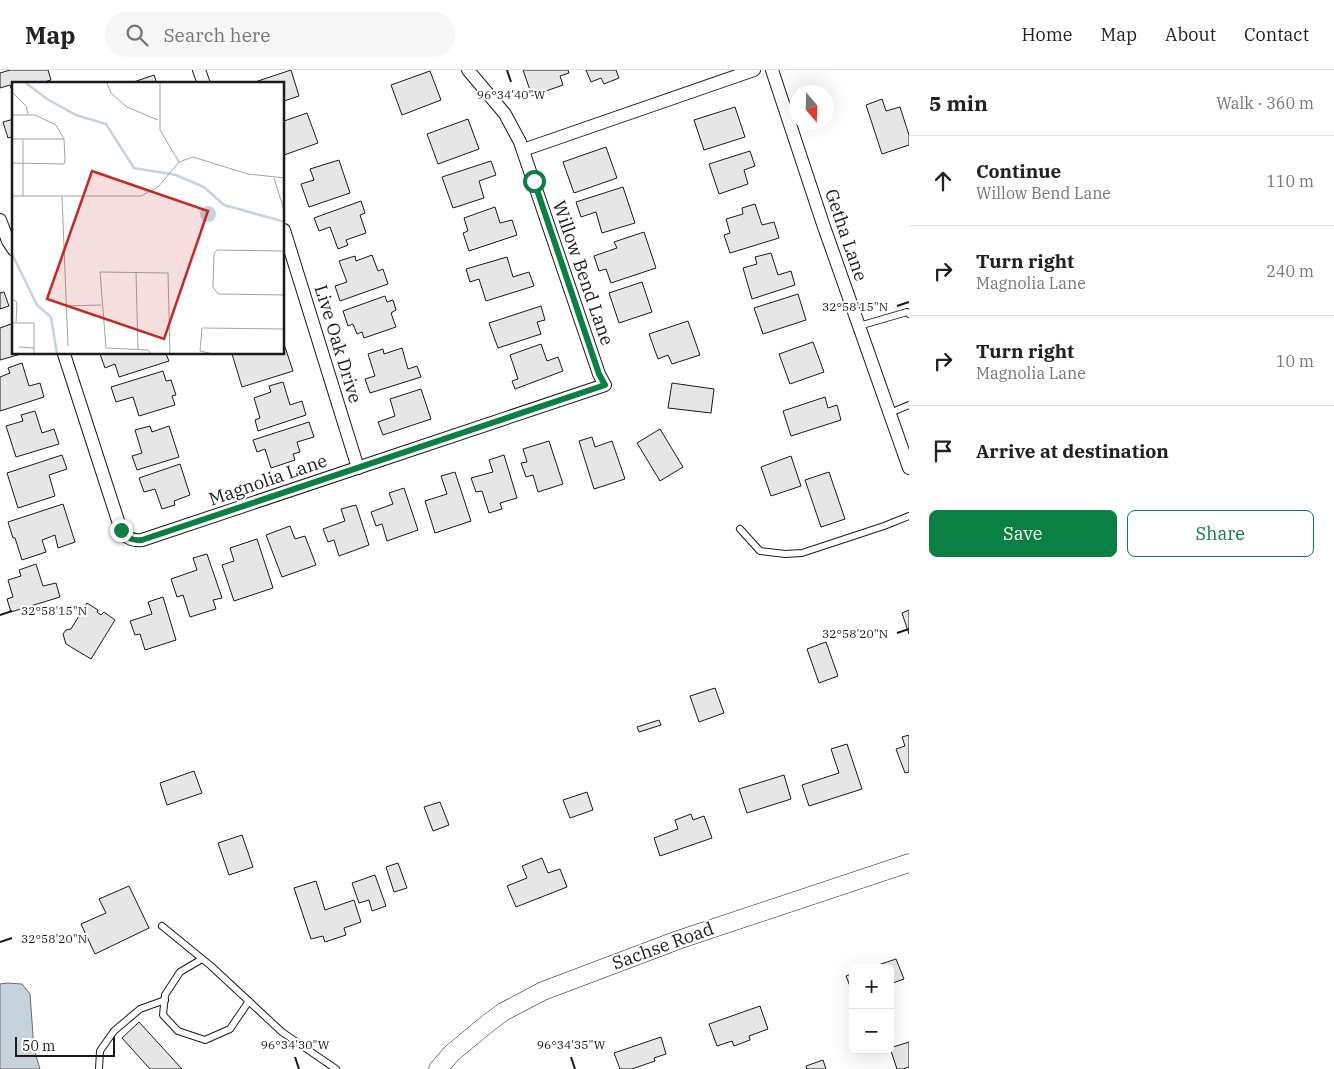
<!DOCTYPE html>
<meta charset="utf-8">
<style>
:root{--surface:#fff;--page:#f6f6f6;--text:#222;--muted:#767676;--line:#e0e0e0;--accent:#0b8043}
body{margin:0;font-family:"IBM Plex Serif",serif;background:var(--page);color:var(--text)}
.controls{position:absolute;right:15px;bottom:15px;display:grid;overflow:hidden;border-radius:8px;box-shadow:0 5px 20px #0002}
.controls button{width:45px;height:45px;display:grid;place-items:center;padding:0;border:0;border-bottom:1px solid var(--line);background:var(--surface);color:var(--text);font:25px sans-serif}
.compass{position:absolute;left:789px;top:15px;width:45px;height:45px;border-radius:50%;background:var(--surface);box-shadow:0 5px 20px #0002;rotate:161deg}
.scale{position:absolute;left:15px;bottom:12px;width:100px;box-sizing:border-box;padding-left:5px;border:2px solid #1a1a1a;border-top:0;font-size:14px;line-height:18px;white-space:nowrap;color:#1a1a1a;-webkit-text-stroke:4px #fff;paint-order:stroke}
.stop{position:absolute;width:15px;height:15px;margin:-11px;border:4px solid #0b8043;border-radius:50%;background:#fff}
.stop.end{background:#0b8043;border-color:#fff;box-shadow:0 1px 5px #0008}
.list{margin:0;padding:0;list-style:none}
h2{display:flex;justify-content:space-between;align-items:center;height:65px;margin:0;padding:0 20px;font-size:21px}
h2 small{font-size:16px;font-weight:400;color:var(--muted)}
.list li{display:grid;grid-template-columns:32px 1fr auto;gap:15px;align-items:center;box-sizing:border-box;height:90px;padding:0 20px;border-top:1px solid var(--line)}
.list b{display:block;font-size:19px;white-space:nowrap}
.list p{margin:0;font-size:16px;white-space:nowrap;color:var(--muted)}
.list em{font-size:16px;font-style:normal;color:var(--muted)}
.actions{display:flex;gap:10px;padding:15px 20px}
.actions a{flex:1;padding:11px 0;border:1px solid var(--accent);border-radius:8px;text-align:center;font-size:18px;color:var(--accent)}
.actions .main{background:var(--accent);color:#fff}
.icon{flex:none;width:28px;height:28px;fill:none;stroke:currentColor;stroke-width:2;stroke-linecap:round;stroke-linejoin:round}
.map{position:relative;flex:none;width:909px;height:999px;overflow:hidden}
header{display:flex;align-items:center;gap:30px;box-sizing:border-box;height:70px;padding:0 25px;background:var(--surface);border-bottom:1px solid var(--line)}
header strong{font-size:24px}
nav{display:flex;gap:28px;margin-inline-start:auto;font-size:18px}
.search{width:350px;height:45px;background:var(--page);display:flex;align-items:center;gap:12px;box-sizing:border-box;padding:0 18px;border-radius:28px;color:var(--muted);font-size:19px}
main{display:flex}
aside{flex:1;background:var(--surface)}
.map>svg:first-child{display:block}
.water{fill:#c6d2dc;stroke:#6a6a6a}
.building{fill:#e6e6e6;stroke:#1a1a1a}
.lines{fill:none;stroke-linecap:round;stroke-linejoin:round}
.lane-casing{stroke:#1a1a1a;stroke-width:8}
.street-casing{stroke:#1a1a1a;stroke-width:14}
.secondary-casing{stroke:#1a1a1a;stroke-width:19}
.lane{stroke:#fff;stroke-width:6}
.street{stroke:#fff;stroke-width:12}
.secondary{stroke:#fff;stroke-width:18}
.route{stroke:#0b8043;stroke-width:6}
.ticks{fill:none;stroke:#1a1a1a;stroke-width:2}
.labels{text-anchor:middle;stroke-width:4;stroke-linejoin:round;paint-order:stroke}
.street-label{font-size:18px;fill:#1a1a1a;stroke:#fff}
.inset-river{fill:none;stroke:#c6d2dc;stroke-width:2.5}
.inset-road{fill:none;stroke:#a3a3a3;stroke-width:1}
.view{fill:#c62828;fill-opacity:0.15;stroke:#c62828;stroke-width:2.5}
.inset-edge{fill:none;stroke:#1a1a1a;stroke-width:2.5}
.ticks-label{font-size:12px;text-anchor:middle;fill:#1a1a1a;stroke:#fff;stroke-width:4;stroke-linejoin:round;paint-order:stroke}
</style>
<header>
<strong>Map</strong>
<div class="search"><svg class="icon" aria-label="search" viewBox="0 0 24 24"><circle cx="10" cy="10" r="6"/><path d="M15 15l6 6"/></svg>Search here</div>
<nav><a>Home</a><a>Map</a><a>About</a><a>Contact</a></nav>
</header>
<main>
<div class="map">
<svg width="909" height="999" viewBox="0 0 909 999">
<rect width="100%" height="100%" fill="#fff"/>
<polygon class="water" points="7,913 22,914 30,924 34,979 40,999 0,999 0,914"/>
<g class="building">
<polygon points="10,0 48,0 51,10 44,12 45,14 14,14 14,26 10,15 0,18 0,3"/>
<polygon points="291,0 299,26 284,31 284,14 249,14"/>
<polygon points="523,0 568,0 569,3 560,6 563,15 532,26"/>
<polygon points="586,0 616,0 619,8 604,14 601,8 591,12"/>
<polygon points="430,1 441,30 402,45 391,15"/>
<polygon points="154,5 157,14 128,14"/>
<polygon points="882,29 886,41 900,37 909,65 909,75 882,84 866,35"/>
<polygon points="735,37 745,67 704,80 694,50"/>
<polygon points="307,43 318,73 284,85 284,51"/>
<polygon points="14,49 14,66 8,68 3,52"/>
<polygon points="468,49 479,79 438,94 427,64"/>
<polygon points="606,77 617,108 574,123 563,92"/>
<polygon points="750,81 755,96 744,100 748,114 719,124 709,94"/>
<polygon points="339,90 350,123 309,137 301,114 314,110 310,99"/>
<polygon points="491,91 496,105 479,111 484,128 453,138 442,107"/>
<polygon points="623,117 635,153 602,163 596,142 581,147 576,132"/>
<polygon points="361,131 365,143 360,145 366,163 346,170 348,175 338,179 330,157 319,161 314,148"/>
<polygon points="755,134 762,155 774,152 779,168 730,183 724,165 730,163 726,149 743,144 742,138"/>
<polygon points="495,137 500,153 512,150 517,165 469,181 463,163 468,161 464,148"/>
<polygon points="644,162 656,198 611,213 606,199 599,201 594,186 617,178 614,172"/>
<polygon points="771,183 778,205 791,201 795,215 752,229 743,198 757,194 755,187"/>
<polygon points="372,185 378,201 383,199 388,214 340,231 335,216 347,212 339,191 355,186 356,191"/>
<polygon points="507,187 513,207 529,202 534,216 486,231 479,209 470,212 466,199"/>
<polygon points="642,212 652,242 619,253 609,223"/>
<polygon points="4,222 9,236 0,239 0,223"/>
<polygon points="798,224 806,250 763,264 754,238"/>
<polygon points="385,226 387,232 393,230 396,240 391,243 396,257 364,268 362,262 357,264 353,254 348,256 343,241"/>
<polygon points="541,236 545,250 537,252 541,264 498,278 489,253"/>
<polygon points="688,251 700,285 672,294 668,285 658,289 649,264"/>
<polygon points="14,253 14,284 21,284 0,290 0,258"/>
<polygon points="813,272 824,302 790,314 779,284"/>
<polygon points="284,274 293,301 242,317 232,284 284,284"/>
<polygon points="541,274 547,291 558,287 563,301 515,319 512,311 518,309 510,285"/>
<polygon points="402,278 408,299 417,296 421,307 370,323 365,309 375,306 368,284 383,279 384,284"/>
<polygon points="100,284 166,284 169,291 119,307 115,294 105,298"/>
<polygon points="22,293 29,316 40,313 44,327 0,341 0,307 10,303 8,298"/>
<polygon points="163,301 166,311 171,310 176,325 172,326 175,335 139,346 133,327 116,332 111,317"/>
<polygon points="283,312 290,335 302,331 306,345 258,361 255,350 260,348 254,328 271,322 269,316"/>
<polygon points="672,313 714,319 711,343 668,338"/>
<polygon points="421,319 431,349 383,365 378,352 395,346 390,329"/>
<polygon points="825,327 828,338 837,335 841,350 791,366 783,341"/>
<polygon points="35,341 42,363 54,359 59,374 16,387 6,356 23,351 21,345"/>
<polygon points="309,352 314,367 297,372 300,382 293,384 295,390 271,398 265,379 257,382 253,370"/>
<polygon points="150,356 152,362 169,356 179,387 137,400 132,386 142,383 135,360"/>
<polygon points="660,359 683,397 660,411 637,373"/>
<polygon points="592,367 595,377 612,371 625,409 594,419 579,371"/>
<polygon points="549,371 563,414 538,422 533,405 526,407 521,393 527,392 523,379"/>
<polygon points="62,385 67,399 49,405 55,426 18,438 7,403"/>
<polygon points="504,385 517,428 500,433 502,439 489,443 482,421 476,422 471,408 493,402 489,390"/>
<polygon points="791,386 801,416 771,426 761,397"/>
<polygon points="180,394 190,425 174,431 175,435 162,439 155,419 144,422 139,408"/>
<polygon points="455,402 471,451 435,463 425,431 447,424 441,406"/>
<polygon points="829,402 845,449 821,457 805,410"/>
<polygon points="404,418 418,460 387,471 382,454 376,456 371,442 393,434 389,423"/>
<polygon points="63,434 75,472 58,478 55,465 42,470 46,482 22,490 15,468 13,468 8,452"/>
<polygon points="356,435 369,475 339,486 334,470 328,472 323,459 345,451 341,439"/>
<polygon points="290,456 295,469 305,466 316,495 282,507 266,465"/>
<polygon points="257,469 273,518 234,531 222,495 234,491 230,478"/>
<polygon points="207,484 222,528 213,530 216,539 190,547 183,525 177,527 171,509 197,500 193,488"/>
<polygon points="36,494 43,516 56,513 60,527 11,542 7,529 13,527 8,510 21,506 19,500"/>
<polygon points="163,527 176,570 145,580 140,564 135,565 130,551 152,544 148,532"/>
<polygon points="87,533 98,540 97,542 101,545 104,542 115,550 91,589 66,574 63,564 66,560 71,559"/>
<polygon points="909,540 909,564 902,543"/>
<polygon points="826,572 838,606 819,613 807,579"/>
<polygon points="715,618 724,643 699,652 690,626"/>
<polygon points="659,650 661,655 639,662 637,657"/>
<polygon points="909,665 909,702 905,703 896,679 905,676 902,667"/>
<polygon points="847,674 862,719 809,736 802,715 839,703 831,679"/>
<polygon points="194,701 202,723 167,735 160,713"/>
<polygon points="784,705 791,729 747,743 739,719"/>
<polygon points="587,722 593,740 570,748 563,730"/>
<polygon points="440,732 449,755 433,761 424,737"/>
<polygon points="691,744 693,750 704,746 712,768 660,786 654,768 678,759 675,750"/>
<polygon points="242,765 253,797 229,805 218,773"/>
<polygon points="542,788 548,803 560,799 567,817 516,837 507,816 527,808 522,796"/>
<polygon points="398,793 407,818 394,822 386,797"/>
<polygon points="375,805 386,836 372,841 369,830 359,833 352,813"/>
<polygon points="316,811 325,840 354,830 361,852 344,858 346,865 325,872 323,866 311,869 294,818"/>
<polygon points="129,816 149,858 95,884 81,854 106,843 99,829"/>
<polygon points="896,889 904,909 890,914 890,898 869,898"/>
<polygon points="853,903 853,924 846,906"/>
<polygon points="760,936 768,959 749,966 750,970 734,976 732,971 717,976 709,954"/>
<polygon points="139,952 182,999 150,999 122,968"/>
<polygon points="661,967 666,984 654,988 655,991 632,999 620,999 614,983"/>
<polygon points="909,972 909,997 903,999 897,999 890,978"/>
<polygon points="823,990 826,999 807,999 806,996"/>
</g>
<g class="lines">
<g class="lane-casing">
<g id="lane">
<polyline points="859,256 907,242 909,244"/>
<polyline points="890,343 909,335"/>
<polyline points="740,459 760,481 785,484 802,483 884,456 909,446"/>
<polyline points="162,856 211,896 282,962 336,999"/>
<polyline points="202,889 180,902 165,925 163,945 178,961 205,970 230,959 249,931"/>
<polyline points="99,999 100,981 114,961 140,939 165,930"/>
</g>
</g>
<g class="street-casing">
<g id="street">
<polyline points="199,0 204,14"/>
<polyline points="772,0 823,154 909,398"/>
<polyline points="523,80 754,0"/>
<polyline points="0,150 8,171 14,180"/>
<polyline points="284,160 358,398"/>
<path d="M64 284 121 460C126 468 132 471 142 470L605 315 599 304 520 72 505 44 468 0"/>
</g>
</g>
<g class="secondary-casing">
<polyline id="secondary" points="438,999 452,983 487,954 503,942 543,921 678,870 909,793"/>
</g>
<use href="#lane" class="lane"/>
<use href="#street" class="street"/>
<use href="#secondary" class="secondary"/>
</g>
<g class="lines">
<path class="route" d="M121 460C126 468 132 471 142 470L605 315 599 304 534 111"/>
</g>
<path class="ticks" d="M507 0 511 12M897 236 909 232M0 545 12 541M897 563 909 559M0 872 12 868M295 987 299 999M571 987 575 999"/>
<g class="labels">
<g class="street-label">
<text transform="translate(846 165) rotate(71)" y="6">Getha Lane</text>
<text transform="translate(583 203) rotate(71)" y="6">Willow Bend Lane</text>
<text transform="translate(338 274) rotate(73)" y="6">Live Oak Drive</text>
<text transform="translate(268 410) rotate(-19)" y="6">Magnolia Lane</text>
<text transform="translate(663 876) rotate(-20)" y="6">Sachse Road</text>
</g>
</g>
<g transform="translate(12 12)">
<rect width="272" height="272" fill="#fff"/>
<path d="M188 132a8 8 0 1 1 16 0a8 8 0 1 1-16 0Z" fill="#c6d2dc"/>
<path class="inset-river" d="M14 1 35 17 64 33 94 42 122 86 164 93 192 105 212 123 273 140M0 172 25 223 39 235 45 272"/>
<path class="inset-road" d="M95 1 99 11 115 25 146 38M148 1V48L167 80M0 10 14 24 16 32M0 33H23L44 43 52 57 53 78 52 82 0 81M0 57H52M11 58V114M262 96 273 131M0 114H129L146 105 167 80 181 75 236 92 273 96M50 115 56 264M273 169 205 168 202 172 201 205 206 212 273 213M124 190 126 268M0 217 5 220 4 240M53 224 89 223M0 241H22V272M7 265 22 266M139 272 136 268 94 266 88 190 156 191 158 272M201 272 188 269 190 246 273 247"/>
<path class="view" d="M80 89 196 129 152 257 35 217Z"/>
<rect width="272" height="272" class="inset-edge"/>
</g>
<g class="ticks-label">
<text x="511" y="29">96°34'40"W</text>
<text x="855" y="241">32°58'15"N</text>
<text x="54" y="545">32°58'15"N</text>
<text x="855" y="568">32°58'20"N</text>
<text x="54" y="873">32°58'20"N</text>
<text x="295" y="979">96°34'30"W</text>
<text x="571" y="979">96°34'35"W</text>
</g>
</svg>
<div class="controls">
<button>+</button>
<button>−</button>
</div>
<svg class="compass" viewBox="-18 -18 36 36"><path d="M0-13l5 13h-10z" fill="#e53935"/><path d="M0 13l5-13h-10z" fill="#767676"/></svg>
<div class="scale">50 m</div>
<div class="stop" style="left:534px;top:111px"></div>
<div class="stop end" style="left:121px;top:460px"></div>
</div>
<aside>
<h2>5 min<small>Walk · 360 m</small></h2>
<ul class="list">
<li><svg class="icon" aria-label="ahead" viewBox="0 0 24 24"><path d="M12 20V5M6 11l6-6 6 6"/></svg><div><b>Continue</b><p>Willow Bend Lane</p></div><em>110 m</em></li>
<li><svg class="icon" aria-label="right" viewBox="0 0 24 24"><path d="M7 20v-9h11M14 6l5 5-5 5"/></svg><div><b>Turn right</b><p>Magnolia Lane</p></div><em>240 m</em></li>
<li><svg class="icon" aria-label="right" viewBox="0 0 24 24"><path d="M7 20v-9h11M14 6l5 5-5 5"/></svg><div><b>Turn right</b><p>Magnolia Lane</p></div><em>10 m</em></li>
<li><svg class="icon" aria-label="arrive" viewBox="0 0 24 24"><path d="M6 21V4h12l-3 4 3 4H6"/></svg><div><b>Arrive at destination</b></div></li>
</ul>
<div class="actions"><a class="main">Save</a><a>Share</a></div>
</aside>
</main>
